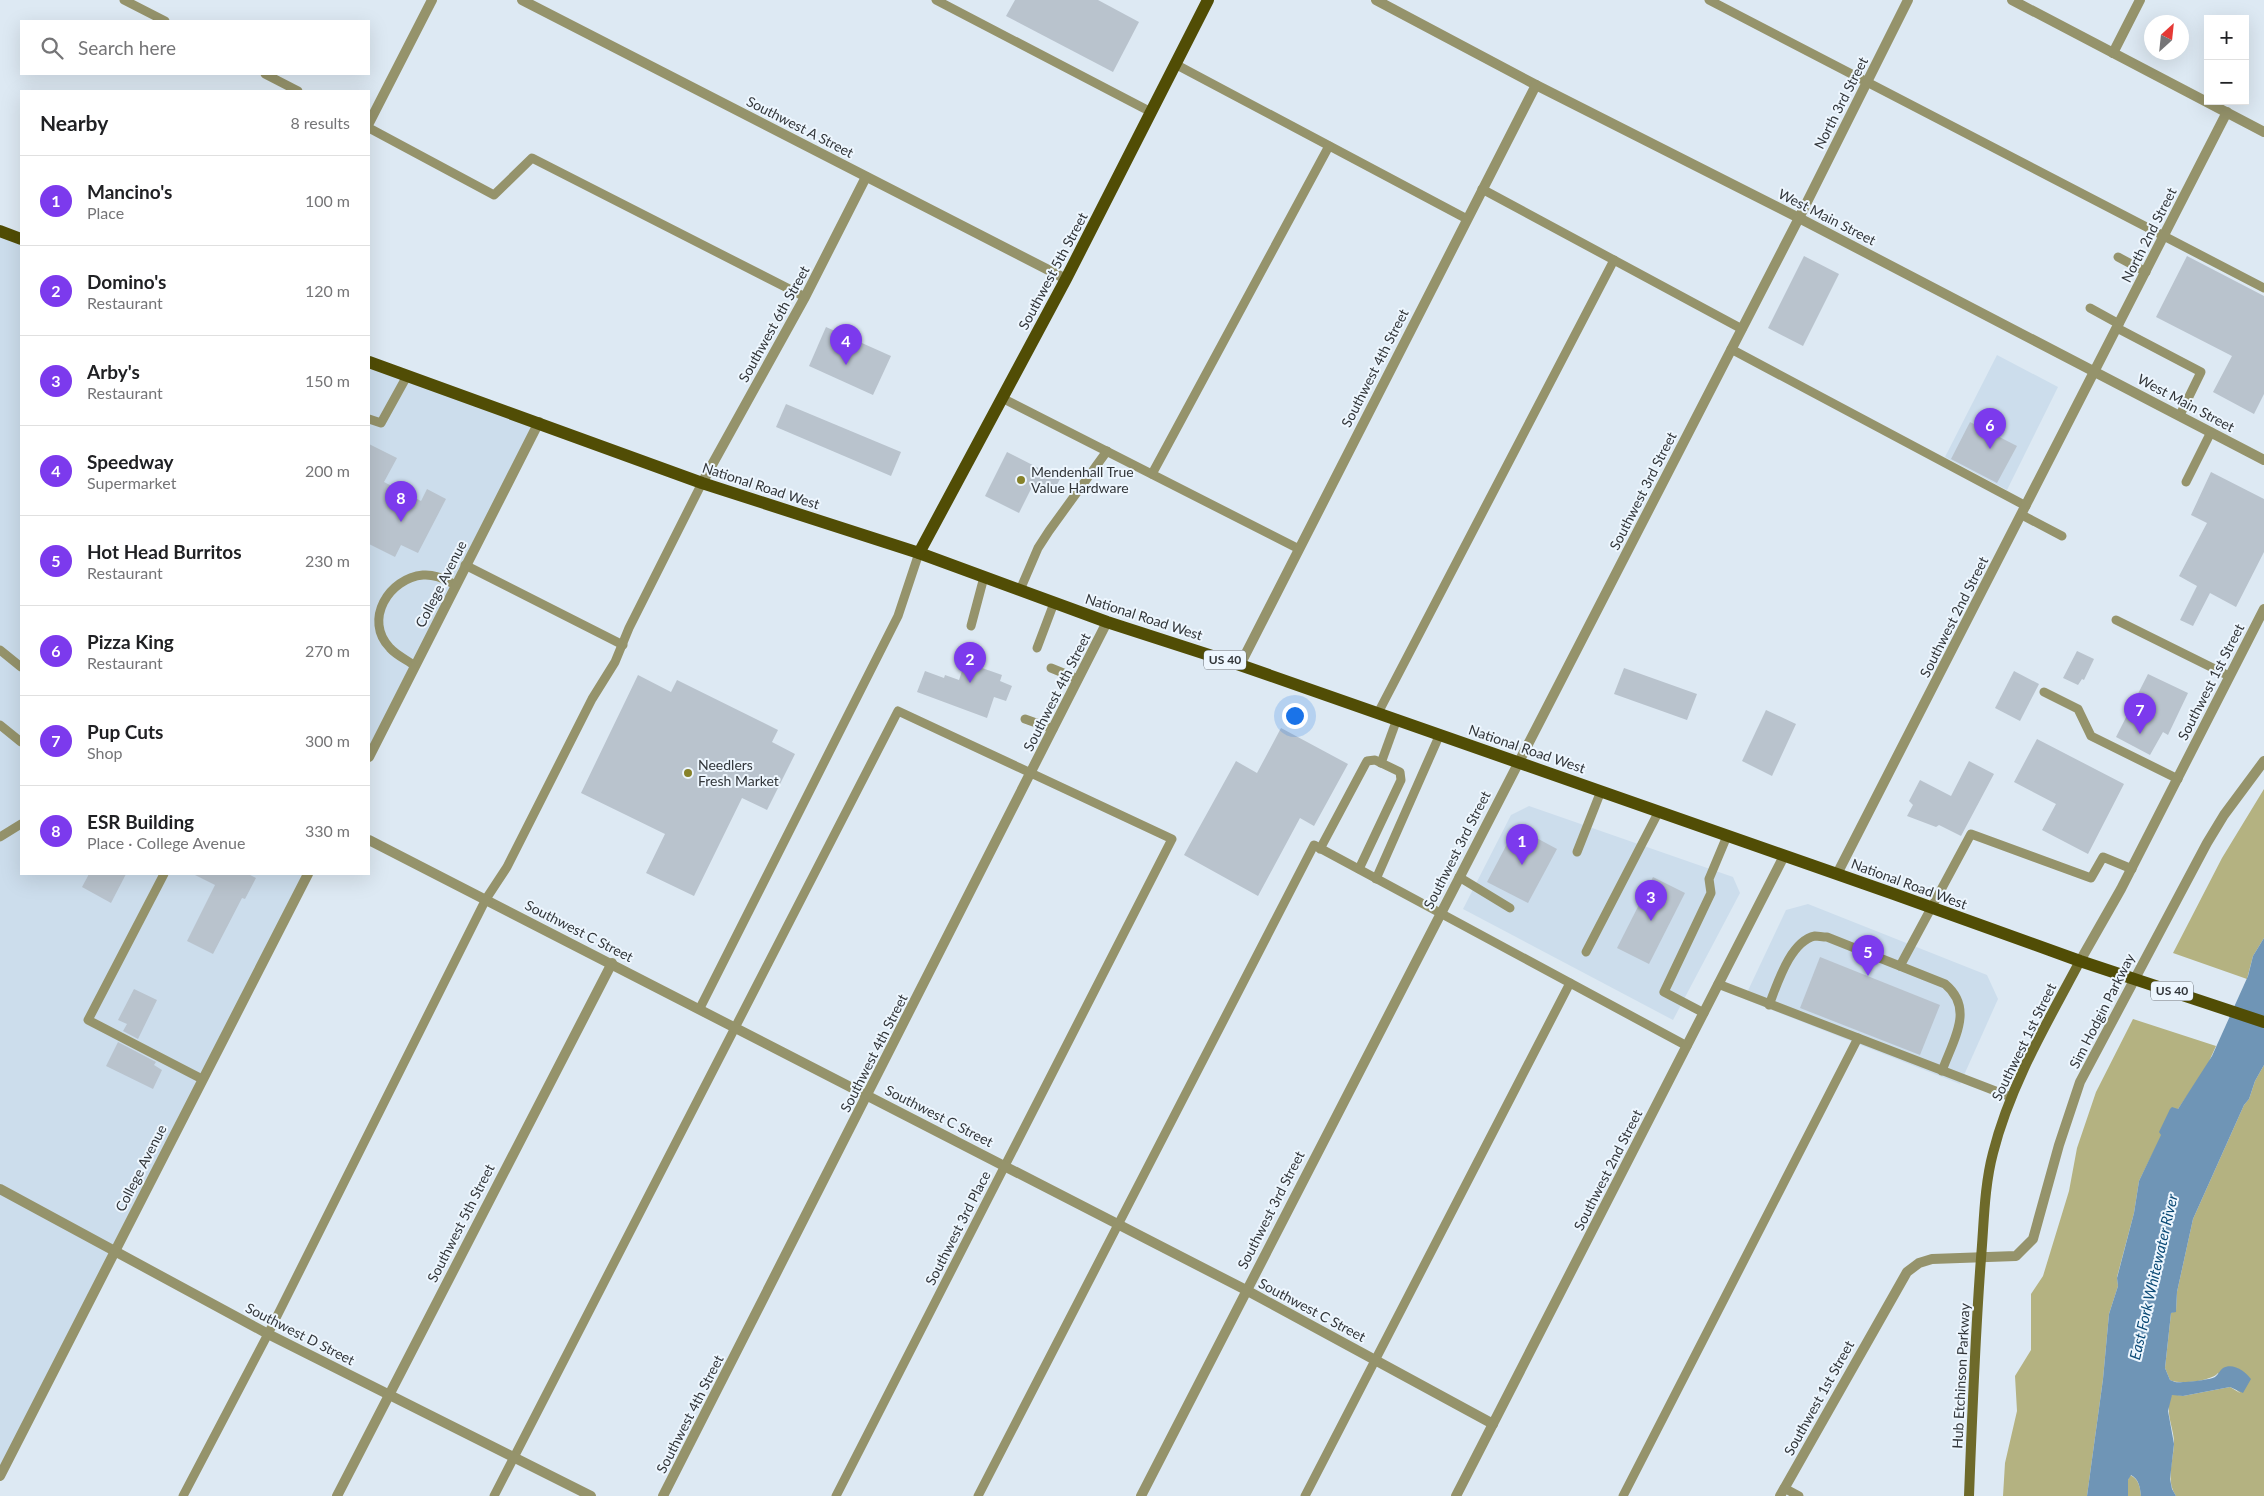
<!DOCTYPE html>
<meta charset="utf-8">
<style>
:root{--surface:#fff;--page:#f6f6f6;--text:#202124;--muted:#757577;--line:#e0e0e0;--accent:#7c3aed}
body{margin:0;font-family:Lato,sans-serif;background:var(--page);color:var(--text)}
.controls{position:absolute;right:15px;top:15px;display:grid;overflow:hidden;border-radius:0px;box-shadow:0 5px 20px #0002}
.controls button{width:45px;height:45px;display:grid;place-items:center;padding:0;border:0;border-bottom:1px solid var(--line);background:var(--surface);color:var(--text);font:25px sans-serif}
.compass{position:absolute;left:2144px;top:15px;width:45px;height:45px;border-radius:50%;background:var(--surface);box-shadow:0 5px 20px #0002;rotate:27deg}
.you{position:absolute;left:1294px;top:715px;width:18px;height:18px;margin:-12px;border:4px solid #fff;border-radius:50%;background:#1a73e8;box-shadow:0 0 0 8px #1a73e833}
.badge{display:grid;place-items:center;width:32px;height:32px;border-radius:50%;background:var(--accent);color:#fff;font-size:16px;font-weight:700}
.pin{position:absolute;translate:-50% -41px;filter:drop-shadow(0 1px 2px #0008)}
.pin::after{content:'';position:absolute;top:26px;width:18px;height:15px;background:inherit;clip-path:polygon(0 0,100% 0,50% 100%)}
.list{margin:0;padding:0;list-style:none}
h2{display:flex;justify-content:space-between;align-items:center;height:65px;margin:0;padding:0 20px;font-size:21px}
h2 small{font-size:16px;font-weight:400;color:var(--muted)}
.list li{display:grid;grid-template-columns:32px 1fr auto;gap:15px;align-items:center;box-sizing:border-box;height:90px;padding:0 20px;border-top:1px solid var(--line)}
.list b{display:block;font-size:19px;white-space:nowrap}
.list p{margin:0;font-size:16px;white-space:nowrap;color:var(--muted)}
.list em{font-size:16px;font-style:normal;color:var(--muted)}
.icon{flex:none;width:28px;height:28px;fill:none;stroke:currentColor;stroke-width:2;stroke-linecap:round;stroke-linejoin:round}
.map{position:relative;flex:none;width:2264px;height:1496px;overflow:hidden}
.search{position:absolute;background:var(--surface);box-shadow:0 5px 20px #0002;left:20px;top:20px;width:350px;height:55px;display:flex;align-items:center;gap:12px;box-sizing:border-box;padding:0 18px;border-radius:0px;color:var(--muted);font-size:19px}
.panel{position:absolute;background:var(--surface);box-shadow:0 5px 20px #0002;left:20px;top:90px;width:350px;height:785px;border-radius:0px}
.map>svg:first-child{display:block}
.built{fill:#ccddec}
.forest{fill:#b4b281}
.water{fill:#6f95b6}
.building{fill:#b9c3cd}
.lines{fill:none;stroke-linecap:round;stroke-linejoin:round}
.lane{stroke:#95936b;stroke-width:9}
.street{stroke:#95936b;stroke-width:10}
.secondary{stroke:#6e6a2a;stroke-width:10}
.primary{stroke:#514d05;stroke-width:12}
.poi-dot{fill:#87822a;stroke:#edf6fe;stroke-width:2}
.labels{text-anchor:middle;stroke-width:4;stroke-linejoin:round;paint-order:stroke}
.shield{fill:#edf6fe;stroke:#696f74;stroke-width:1}
.shield-label{font-size:12px;font-weight:bold;fill:#313539}
.street-label{font-size:14px;fill:#313539;stroke:#edf6fe}
.poi-label{font-size:14px;fill:#313539;stroke:#edf6fe;text-anchor:start}
.water-label{font-size:15px;font-style:italic;fill:#0b4a76;stroke:#edf6fe}
</style>
<div class="map">
<svg width="2264" height="1496" viewBox="0 0 2264 1496">
<rect width="100%" height="100%" fill="#dde9f3"/>
<g class="built">
<polygon points="0,231 21,239 21,874 308,874 0,1476"/>
<polygon points="1997,355 2058,387 2007,490 1945,457"/>
<polygon points="369,362 539,422 369,757"/>
<polygon points="1529,806 1733,877 1740,893 1673,1020 1463,909 1511,815"/>
<polygon points="1808,904 1987,975 1998,999 1960,1084 1744,999 1786,910"/>
</g>
<g class="forest">
<polygon points="2264,789 2264,938 2253,956 2247,979 2173,953 2222,858"/>
<polygon points="2133,1019 2216,1046 2206,1068 2178,1109 2175,1109 2139,1181 2134,1213 2117,1277 2118,1286 2109,1314 2103,1379 2087,1496 2003,1496 2005,1463 2017,1411 2015,1376 2031,1350 2031,1294 2043,1276 2069,1191 2077,1148 2096,1092"/>
<path d="M2264 1065V1496H2176C2165 1480 2174 1460 2174 1441 2173 1425 2164 1411 2172 1394L2183 1396 2230 1387 2240 1393 2218 1373C2212 1381 2179 1385 2170 1380L2165 1368 2171 1313 2176 1311 2177 1292 2193 1219 2244 1105 2249 1099 2255 1081Z"/>
<path d="M2130 1475C2139 1479 2140 1487 2141 1496H2128V1480Z"/>
</g>
<path class="water" d="M2264 938V1065L2255 1081 2249 1099 2244 1105 2193 1219 2177 1292 2176 1312 2171 1313 2165 1368 2170 1380 2175 1382C2182 1383 2210 1380 2215 1377 2218 1375 2220 1370 2223 1368 2233 1362 2246 1372 2251 1379L2243 1393 2230 1387 2183 1396 2172 1395 2168 1411 2174 1444 2170 1479 2172 1489 2176 1496H2141C2140 1487 2139 1479 2131 1475L2128 1480V1496H2087L2103 1379 2109 1314 2118 1286 2117 1278 2134 1213 2139 1181 2161 1135 2159 1132 2170 1109 2172 1107 2178 1109 2212 1056 2248 976 2253 956Z"/>
<g class="building">
<polygon points="1015,0 1098,0 1139,22 1113,72 1006,16"/>
<polygon points="1804,256 1839,274 1803,346 1768,328"/>
<polygon points="2187,256 2264,296 2264,394 2254,414 2213,392 2232,356 2156,317"/>
<polygon points="826,327 891,356 873,395 809,366"/>
<polygon points="786,404 901,452 891,476 776,427"/>
<polygon points="1970,422 2017,446 1997,483 1951,459"/>
<polygon points="369,444 397,458 384,482 421,501 427,489 446,499 418,553 401,545 395,557 369,544"/>
<polygon points="1007,452 1060,479 1052,494 1033,485 1019,513 985,496"/>
<polygon points="2211,472 2264,499 2264,552 2236,607 2210,593 2193,626 2180,620 2197,586 2179,576 2207,523 2191,515"/>
<polygon points="2077,651 2094,659 2084,680 2082,679 2078,685 2063,678"/>
<polygon points="965,662 1002,675 1000,681 1012,686 1006,701 994,697 987,718 917,692 925,671 944,678 945,675 959,680"/>
<polygon points="1624,668 1697,694 1687,720 1614,694"/>
<polygon points="2014,671 2039,684 2020,721 1995,708"/>
<polygon points="2148,674 2188,693 2168,735 2163,732 2150,755 2116,737"/>
<polygon points="638,675 671,692 677,680 778,730 772,742 795,754 767,810 742,798 694,896 646,873 665,834 581,793"/>
<polygon points="1766,710 1796,724 1772,776 1742,761"/>
<polygon points="1281,728 1348,764 1314,826 1300,818 1258,896 1184,855 1236,761 1257,773"/>
<polygon points="2037,739 2124,784 2088,854 2042,830 2056,804 2014,782"/>
<polygon points="1969,761 1994,774 1961,836 1939,825 1936,827 1907,816 1913,805 1909,801 1920,780 1951,796"/>
<polygon points="1516,827 1557,849 1528,903 1487,882"/>
<polygon points="89,874 126,874 111,903 82,887"/>
<polygon points="193,874 248,874 256,878 245,899 242,898 213,954 187,941 215,885"/>
<polygon points="1653,877 1685,893 1649,964 1617,948"/>
<polygon points="1820,957 1940,1005 1920,1055 1800,1008"/>
<polygon points="134,989 157,1000 138,1039 123,1031 127,1024 118,1020"/>
<polygon points="118,1042 156,1062 154,1065 162,1070 153,1089 106,1066"/>
</g>
<g class="lines">
<g class="lane">
<polyline points="124,0 165,21"/>
<polyline points="936,0 1151,112"/>
<polyline points="1709,0 2264,288"/>
<polyline points="1175,64 1467,219"/>
<polyline points="265,74 298,91"/>
<polyline points="369,128 494,195 532,158 805,297"/>
<polyline points="1482,189 1742,329"/>
<polyline points="2118,257 2146,272"/>
<polyline points="2090,308 2119,324"/>
<polyline points="2117,328 2201,372 2180,415"/>
<polyline points="1731,349 2026,506"/>
<polyline points="1002,398 1299,549"/>
<polyline points="369,419 381,423 407,376"/>
<polyline points="1152,474 1329,146"/>
<polyline points="2186,482 2211,432"/>
<polyline points="2022,515 2062,536"/>
<polyline points="465,565 623,645"/>
<polyline points="1020,590 1038,548 1049,531 1107,451"/>
<polyline points="2116,620 2229,676"/>
<polyline points="971,626 984,577"/>
<polyline points="1037,648 1054,603"/>
<polyline points="0,650 21,667"/>
<path d="M415 666C407 660 396 655 390 648 363 620 389 578 423 575 436 574 445 580 456 585"/>
<polyline points="1051,668 1078,679"/>
<polyline points="2044,692 2078,709 2091,736 2178,779"/>
<polyline points="1378,713 1614,260"/>
<polyline points="1025,719 1053,729"/>
<polyline points="0,725 21,742"/>
<polyline points="1381,763 1397,719"/>
<polyline points="0,837 21,824"/>
<polyline points="1320,849 1367,761 1375,760 1400,772 1401,780 1359,869"/>
<polyline points="1577,852 1601,791"/>
<polyline points="164,874 88,1020 202,1079"/>
<polyline points="1459,877 1510,908"/>
<polyline points="1376,879 1440,734"/>
<polyline points="1586,952 1659,811"/>
<polyline points="1900,966 1971,834 2091,878 2103,857 2132,869"/>
<polyline points="1718,984 2011,1097"/>
<path d="M1769 1005C1777 985 1790 941 1815 936 1818 936 1823 937 1827 937L1945 984C1975 1009 1953 1040 1942 1071"/>
<polyline points="700,1008 898,616 919,553"/>
<polyline points="1704,1013 1664,992 1711,893 1709,879 1727,836"/>
<polyline points="1784,1488 1799,1496"/>
<polyline points="183,1496 268,1334 486,899 507,867 592,699 615,662 629,628 702,483"/>
<polyline points="494,1496 898,711 1172,839 836,1496"/>
<polyline points="978,1496 1314,845 1687,1046"/>
<polyline points="1305,1496 1570,983"/>
<polyline points="1623,1496 1858,1038"/>
</g>
<g class="street">
<polyline points="522,0 1066,279"/>
<polyline points="1376,0 1536,85 1799,218 2264,460"/>
<polyline points="2012,0 2264,132"/>
<polyline points="2113,53 2140,0"/>
<polyline points="369,123 432,0"/>
<polyline points="702,483 805,297 866,177"/>
<polyline points="1240,665 1536,85"/>
<polyline points="369,757 539,422"/>
<polyline points="369,840 1246,1290 1493,1424"/>
<polyline points="1837,874 2227,112"/>
<polyline points="2080,961 2121,889 2264,609"/>
<polyline points="0,1189 268,1334 591,1496"/>
<polyline points="0,1476 308,874"/>
<polyline points="337,1496 612,963"/>
<polyline points="663,1496 1107,622"/>
<polyline points="1141,1496 1799,218 1908,0"/>
<polyline points="1456,1496 1784,856"/>
<polyline points="1780,1496 1907,1272 1919,1263 1932,1259 2016,1256 2033,1239 2059,1145 2080,1082 2207,843 2224,815 2264,761"/>
</g>
<path class="secondary" d="M1969 1496C1972 1417 1975 1337 1981 1258 1984 1224 1984 1187 1993 1153 2010 1085 2047 1023 2080 961"/>
<g class="primary">
<polyline points="0,231 21,239"/>
<polyline points="369,362 702,483 919,553 1107,622 1240,665 1894,894 2080,961 2264,1022"/>
<polyline points="919,553 1066,279 1208,0"/>
</g>
</g>
<g class="poi-dot">
<circle cx="1021" cy="480" r="5"/>
<circle cx="688" cy="773" r="5"/>
</g>
<g class="labels">
<g class="shield">
<rect x="1204" y="650.5" width="42" height="19" rx="4"/>
<rect x="2151" y="981.5" width="42" height="19" rx="4"/>
</g>
<g class="shield-label">
<text x="1225" y="664">US 40</text>
<text x="2172" y="995">US 40</text>
</g>
<g class="street-label">
<text transform="translate(1841 103) rotate(-63)" y="5">North 3rd Street</text>
<text transform="translate(800 127) rotate(27)" y="5">Southwest A Street</text>
<text transform="translate(1827 217) rotate(27)" y="5">West Main Street</text>
<text transform="translate(2149 235) rotate(-63)" y="5">North 2nd Street</text>
<text transform="translate(1053 271) rotate(-62)" y="5">Southwest 5th Street</text>
<text transform="translate(774 324) rotate(-61)" y="5">Southwest 6th Street</text>
<text transform="translate(1375 368) rotate(-63)" y="5">Southwest 4th Street</text>
<text transform="translate(2186 403) rotate(28)" y="5">West Main Street</text>
<text transform="translate(761 486) rotate(18)" y="5">National Road West</text>
<text transform="translate(1643 491) rotate(-63)" y="5">Southwest 3rd Street</text>
<text transform="translate(441 584) rotate(-63)" y="5">College Avenue</text>
<text transform="translate(1144 617) rotate(18)" y="5">National Road West</text>
<text transform="translate(1954 617) rotate(-63)" y="5">Southwest 2nd Street</text>
<text transform="translate(2211 682) rotate(-63)" y="5">Southwest 1st Street</text>
<text transform="translate(1057 692) rotate(-63)" y="5">Southwest 4th Street</text>
<text transform="translate(1527 749) rotate(19)" y="5">National Road West</text>
<text transform="translate(1457 850) rotate(-63)" y="5">Southwest 3rd Street</text>
<text transform="translate(1909 884) rotate(20)" y="5">National Road West</text>
<text transform="translate(579 931) rotate(27)" y="5">Southwest C Street</text>
<text transform="translate(2102 1011) rotate(-63)" y="5">Sim Hodgin Parkway</text>
<text transform="translate(2024 1042) rotate(-64)" y="5">Southwest 1st Street</text>
<text transform="translate(874 1053) rotate(-63)" y="5">Southwest 4th Street</text>
<text transform="translate(939 1116) rotate(27)" y="5">Southwest C Street</text>
<text transform="translate(141 1168) rotate(-63)" y="5">College Avenue</text>
<text transform="translate(1608 1170) rotate(-63)" y="5">Southwest 2nd Street</text>
<text transform="translate(1271 1210) rotate(-63)" y="5">Southwest 3rd Street</text>
<text transform="translate(461 1223) rotate(-63)" y="5">Southwest 5th Street</text>
<text transform="translate(958 1228) rotate(-63)" y="5">Southwest 3rd Place</text>
<text transform="translate(1312 1310) rotate(28)" y="5">Southwest C Street</text>
<text transform="translate(300 1334) rotate(27)" y="5">Southwest D Street</text>
<text transform="translate(1961 1376) rotate(-87)" y="5">Hub Etchinson Parkway</text>
<text transform="translate(1819 1398) rotate(-61)" y="5">Southwest 1st Street</text>
<text transform="translate(690 1414) rotate(-63)" y="5">Southwest 4th Street</text>
</g>
<g class="poi-label">
<text x="1031" y="477">Mendenhall True<tspan x="1031" dy="16">Value Hardware</tspan></text>
<text x="698" y="770">Needlers<tspan x="698" dy="16">Fresh Market</tspan></text>
</g>
<g class="water-label">
<text transform="translate(2154 1277) rotate(-77)" y="5">East Fork Whitewater River</text>
</g>
</g>
</svg>
<div class="controls">
<button>+</button>
<button>−</button>
</div>
<svg class="compass" viewBox="-18 -18 36 36"><path d="M0-13l5 13h-10z" fill="#e53935"/><path d="M0 13l5-13h-10z" fill="#757577"/></svg>
<div class="you"></div>
<div class="pin badge" style="left:1522px;top:865px">1</div>
<div class="pin badge" style="left:970px;top:683px">2</div>
<div class="pin badge" style="left:1651px;top:921px">3</div>
<div class="pin badge" style="left:846px;top:365px">4</div>
<div class="pin badge" style="left:1868px;top:976px">5</div>
<div class="pin badge" style="left:1990px;top:449px">6</div>
<div class="pin badge" style="left:2140px;top:734px">7</div>
<div class="pin badge" style="left:401px;top:522px">8</div>
<div class="search"><svg class="icon" aria-label="search" viewBox="0 0 24 24"><circle cx="10" cy="10" r="6"/><path d="M15 15l6 6"/></svg>Search here</div>
<section class="panel">
<h2>Nearby<small>8 results</small></h2>
<ul class="list">
<li><span class="badge">1</span><div><b>Mancino's</b><p>Place</p></div><em>100 m</em></li>
<li><span class="badge">2</span><div><b>Domino's</b><p>Restaurant</p></div><em>120 m</em></li>
<li><span class="badge">3</span><div><b>Arby's</b><p>Restaurant</p></div><em>150 m</em></li>
<li><span class="badge">4</span><div><b>Speedway</b><p>Supermarket</p></div><em>200 m</em></li>
<li><span class="badge">5</span><div><b>Hot Head Burritos</b><p>Restaurant</p></div><em>230 m</em></li>
<li><span class="badge">6</span><div><b>Pizza King</b><p>Restaurant</p></div><em>270 m</em></li>
<li><span class="badge">7</span><div><b>Pup Cuts</b><p>Shop</p></div><em>300 m</em></li>
<li><span class="badge">8</span><div><b>ESR Building</b><p>Place · College Avenue</p></div><em>330 m</em></li>
</ul>
</section>
</div>
